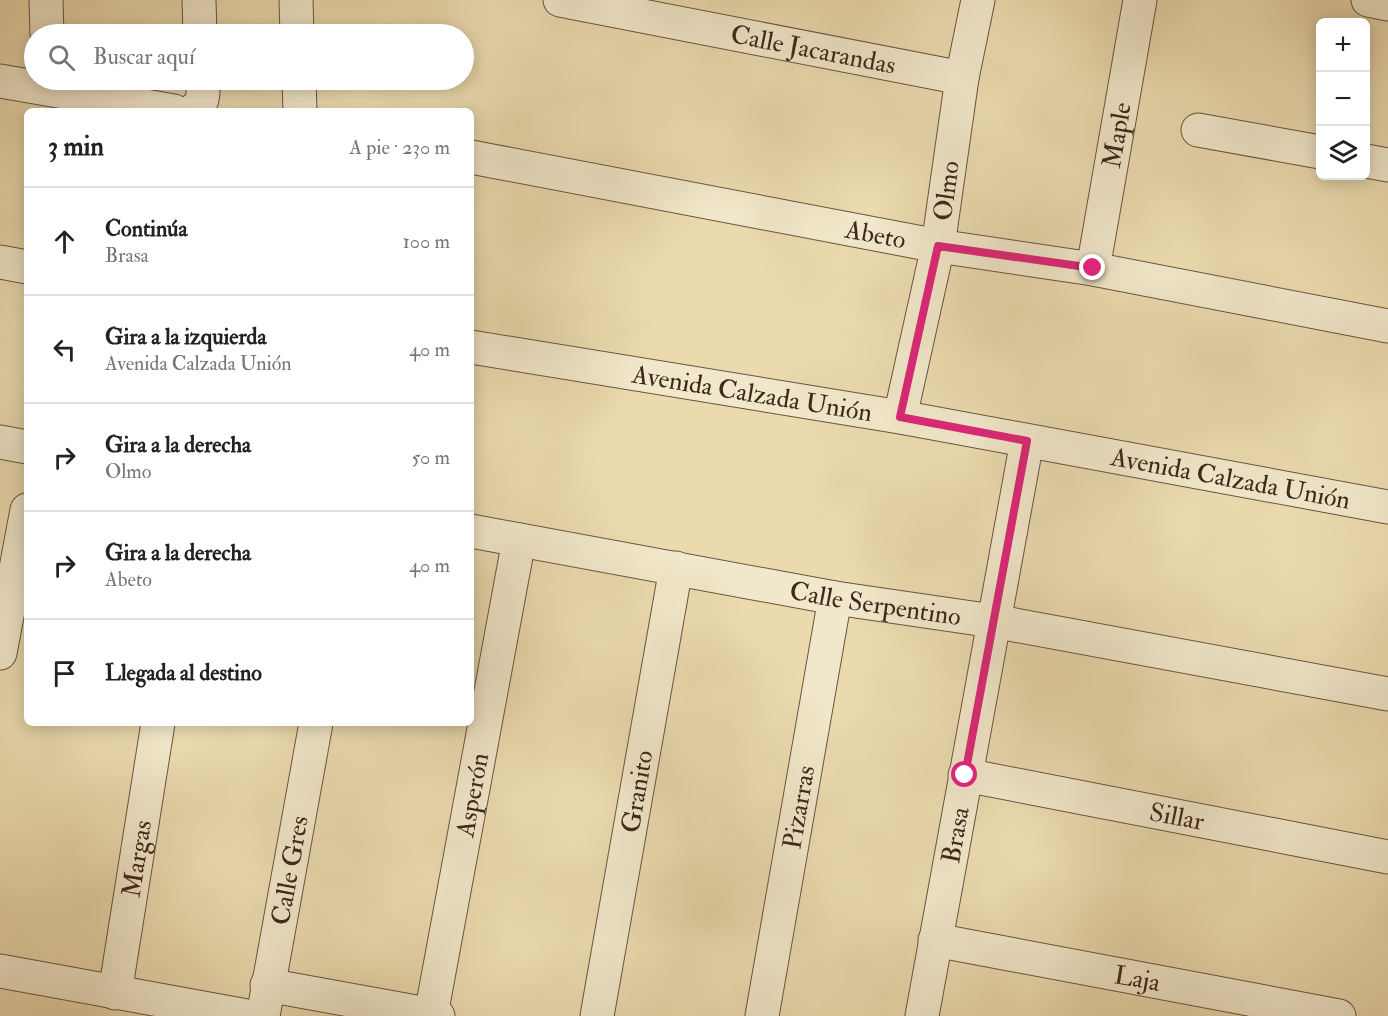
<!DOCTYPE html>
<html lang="es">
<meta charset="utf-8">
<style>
:root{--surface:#fff;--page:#f6f6f6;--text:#222;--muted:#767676;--line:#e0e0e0}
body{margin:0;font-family:"IM FELL Double Pica",serif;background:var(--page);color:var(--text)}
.controls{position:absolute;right:18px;top:18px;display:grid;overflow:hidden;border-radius:9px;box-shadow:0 3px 15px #0003}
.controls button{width:54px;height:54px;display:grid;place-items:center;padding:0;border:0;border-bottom:2px solid var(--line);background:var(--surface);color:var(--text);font:30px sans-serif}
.stop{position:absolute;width:18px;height:18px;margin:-14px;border:4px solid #db2777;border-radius:50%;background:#fff}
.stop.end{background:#db2777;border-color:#fff;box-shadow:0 2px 6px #0008}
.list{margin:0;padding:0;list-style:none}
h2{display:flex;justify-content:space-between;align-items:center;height:78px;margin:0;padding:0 24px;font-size:26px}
h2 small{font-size:20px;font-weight:400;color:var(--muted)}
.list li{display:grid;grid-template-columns:39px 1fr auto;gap:18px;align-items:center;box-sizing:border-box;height:108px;padding:0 24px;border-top:2px solid var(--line)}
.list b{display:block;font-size:22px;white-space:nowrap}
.list p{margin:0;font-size:20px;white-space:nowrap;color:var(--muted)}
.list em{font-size:20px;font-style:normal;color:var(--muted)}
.icon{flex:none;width:33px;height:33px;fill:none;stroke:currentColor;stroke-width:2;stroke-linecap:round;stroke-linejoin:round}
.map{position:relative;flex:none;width:1388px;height:1016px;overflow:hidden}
.search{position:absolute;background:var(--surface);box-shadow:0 3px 15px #0003;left:24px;top:24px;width:450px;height:66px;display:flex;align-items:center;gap:15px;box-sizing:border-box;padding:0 21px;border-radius:33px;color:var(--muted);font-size:22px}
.panel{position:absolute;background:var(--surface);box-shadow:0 3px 15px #0003;left:24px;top:108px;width:450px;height:618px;border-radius:9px}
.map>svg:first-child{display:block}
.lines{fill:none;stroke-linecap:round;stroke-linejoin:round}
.minor-casing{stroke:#6a5441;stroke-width:35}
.minor{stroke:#f1e7ca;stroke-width:33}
.route{stroke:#db2777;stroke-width:8}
.labels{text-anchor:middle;stroke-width:4.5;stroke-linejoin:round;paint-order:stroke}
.street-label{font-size:26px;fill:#3f271d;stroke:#f1e7ca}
</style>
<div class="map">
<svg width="1388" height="1016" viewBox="0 0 1388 1016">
<rect width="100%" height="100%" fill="#eadaae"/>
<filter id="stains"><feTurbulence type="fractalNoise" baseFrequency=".00333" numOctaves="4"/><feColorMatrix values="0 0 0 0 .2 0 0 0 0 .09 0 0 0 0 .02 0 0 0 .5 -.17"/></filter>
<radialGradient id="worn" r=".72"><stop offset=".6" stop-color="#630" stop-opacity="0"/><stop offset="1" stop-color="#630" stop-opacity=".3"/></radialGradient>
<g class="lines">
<g class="minor-casing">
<g id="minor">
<polyline points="46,0 47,34"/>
<polyline points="199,0 200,34"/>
<polyline points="296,0 297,34"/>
<path id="s1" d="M560 0 962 78"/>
<polyline points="1368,0 1388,4"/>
<polyline points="299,80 300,111"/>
<polyline points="0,81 174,111"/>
<path d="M192 111C205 104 203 93 203 80"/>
<polyline points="1198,130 1320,152"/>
<path id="s2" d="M471 157 938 246 1093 269 1388 326"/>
<polyline points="1366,161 1388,165"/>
<polyline points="0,262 27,267"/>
<path id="s3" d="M1093 269 1140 0"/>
<path id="s4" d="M471 347 900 417 1388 507"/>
<path id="s5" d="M900 417 938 246 962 78 978 0"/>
<polyline points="0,442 27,447"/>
<path id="s6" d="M471 531 835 598 993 621 1388 694"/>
<polyline points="0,653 27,510"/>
<path id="s7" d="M965 775 1388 857"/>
<path id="s8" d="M935 940 1339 1016"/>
<polyline points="0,971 247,1016"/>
<polyline points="267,985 438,1016"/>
<path id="s9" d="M115 993 158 723"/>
<path id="s10" d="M431 1015 519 540"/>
<path id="s11" d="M263 1016 316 723"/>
<path id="s12" d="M597 1016 676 568"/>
<path id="s13" d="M762 1016 835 598"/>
<path id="s14" d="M922 1016 1027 441"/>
</g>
</g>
<use href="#minor" class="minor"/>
</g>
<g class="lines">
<polyline class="route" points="965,775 1027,441 900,417 938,246 1093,268"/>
</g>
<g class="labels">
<g class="street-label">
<text dy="9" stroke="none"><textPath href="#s1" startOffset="258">Calle Jacarandas</textPath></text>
<text dy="9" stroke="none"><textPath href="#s3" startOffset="136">Maple</textPath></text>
<text dy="9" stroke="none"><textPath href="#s5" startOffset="231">Olmo</textPath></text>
<text dy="9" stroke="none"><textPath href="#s2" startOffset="412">Abeto</textPath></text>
<text dy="9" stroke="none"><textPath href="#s4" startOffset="285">Avenida Calzada Unión</textPath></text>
<text dy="9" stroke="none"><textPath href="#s4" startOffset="771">Avenida Calzada Unión</textPath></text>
<text dy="9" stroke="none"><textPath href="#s6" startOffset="411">Calle Serpentino</textPath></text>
<text dy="9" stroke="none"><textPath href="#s12" startOffset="228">Granito</textPath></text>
<text dy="9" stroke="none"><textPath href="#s10" startOffset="224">Asperón</textPath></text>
<text dy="9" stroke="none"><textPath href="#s13" startOffset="212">Pizarras</textPath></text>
<text dy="9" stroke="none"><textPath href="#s7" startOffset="216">Sillar</textPath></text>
<text dy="9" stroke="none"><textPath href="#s14" startOffset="184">Brasa</textPath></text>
<text dy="9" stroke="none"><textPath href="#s9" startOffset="136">Margas</textPath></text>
<text dy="9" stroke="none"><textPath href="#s11" startOffset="148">Calle Gres</textPath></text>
<text dy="9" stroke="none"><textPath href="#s8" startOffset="206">Laja</textPath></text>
</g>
</g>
<rect width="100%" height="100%" filter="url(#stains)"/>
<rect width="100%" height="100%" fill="url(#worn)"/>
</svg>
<div class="controls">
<button>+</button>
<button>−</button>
<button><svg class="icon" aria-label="layers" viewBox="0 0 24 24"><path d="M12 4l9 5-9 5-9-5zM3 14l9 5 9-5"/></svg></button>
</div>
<div class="stop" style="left:965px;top:775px"></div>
<div class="stop end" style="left:1093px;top:268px"></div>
<div class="search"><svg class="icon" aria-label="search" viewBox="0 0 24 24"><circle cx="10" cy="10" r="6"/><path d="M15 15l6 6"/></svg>Buscar aquí</div>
<section class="panel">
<h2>3 min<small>A pie · 230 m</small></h2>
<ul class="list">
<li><svg class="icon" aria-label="ahead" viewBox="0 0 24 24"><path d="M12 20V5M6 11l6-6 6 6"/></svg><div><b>Continúa</b><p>Brasa</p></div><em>100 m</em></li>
<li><svg class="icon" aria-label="left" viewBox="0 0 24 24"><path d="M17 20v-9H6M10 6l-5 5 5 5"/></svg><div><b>Gira a la izquierda</b><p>Avenida Calzada Unión</p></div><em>40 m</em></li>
<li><svg class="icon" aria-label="right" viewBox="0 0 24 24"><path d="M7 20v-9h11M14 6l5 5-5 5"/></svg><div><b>Gira a la derecha</b><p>Olmo</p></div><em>50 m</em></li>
<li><svg class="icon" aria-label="right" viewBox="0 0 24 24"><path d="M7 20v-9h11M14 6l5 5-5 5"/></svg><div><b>Gira a la derecha</b><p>Abeto</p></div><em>40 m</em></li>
<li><svg class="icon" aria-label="arrive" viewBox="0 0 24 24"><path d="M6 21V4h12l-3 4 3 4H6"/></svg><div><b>Llegada al destino</b></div></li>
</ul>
</section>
</div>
